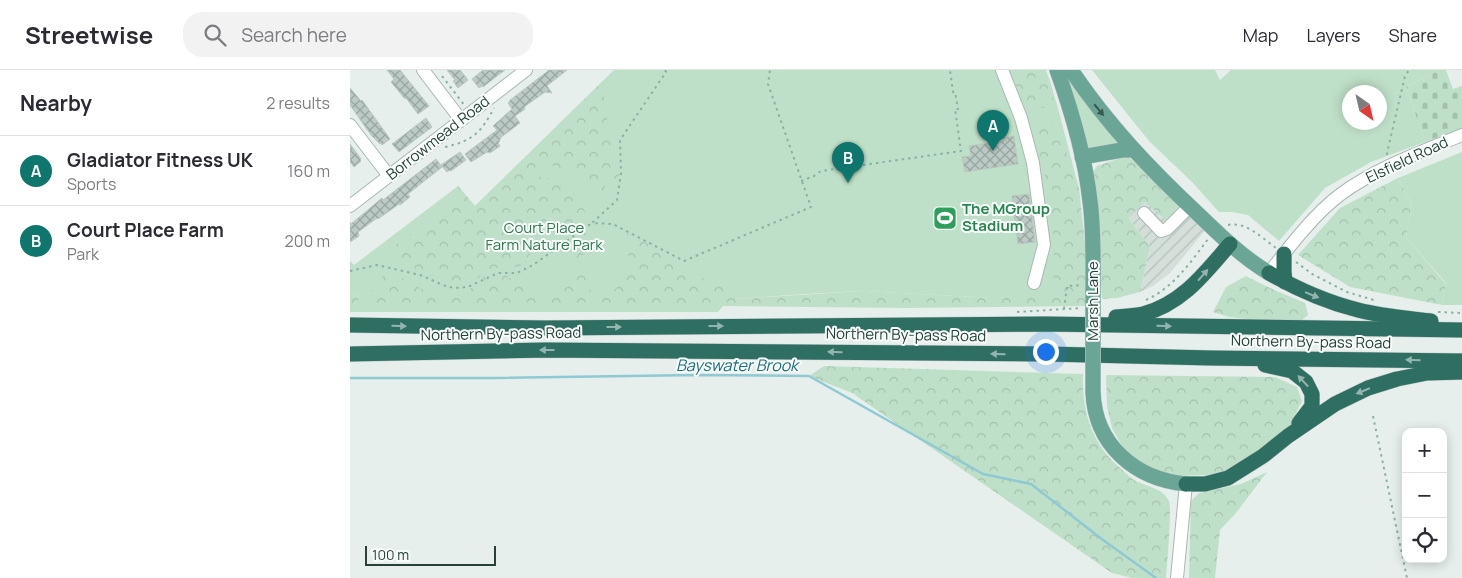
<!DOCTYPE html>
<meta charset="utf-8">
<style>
:root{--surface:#fff;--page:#f2f2f3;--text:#2b2b33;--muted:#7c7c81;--line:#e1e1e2;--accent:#0f766e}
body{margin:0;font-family:Manrope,sans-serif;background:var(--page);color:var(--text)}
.controls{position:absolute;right:15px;bottom:15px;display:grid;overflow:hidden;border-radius:10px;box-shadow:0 2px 12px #0003}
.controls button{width:45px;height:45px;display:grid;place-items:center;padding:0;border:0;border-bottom:1px solid var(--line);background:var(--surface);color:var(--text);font:25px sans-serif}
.compass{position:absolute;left:992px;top:15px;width:45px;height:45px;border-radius:50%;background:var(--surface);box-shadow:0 2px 12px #0003;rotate:146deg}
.scale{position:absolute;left:15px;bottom:12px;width:131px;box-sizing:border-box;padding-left:5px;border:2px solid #24423a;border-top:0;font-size:14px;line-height:18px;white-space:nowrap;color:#24423a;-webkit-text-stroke:4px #f7fbf9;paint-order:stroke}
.you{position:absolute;left:695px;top:281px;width:18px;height:18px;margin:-12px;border:4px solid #fff;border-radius:50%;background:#1a73e8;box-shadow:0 0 0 8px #1a73e833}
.badge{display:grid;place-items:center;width:32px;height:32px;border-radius:50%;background:var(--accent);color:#fff;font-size:16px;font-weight:700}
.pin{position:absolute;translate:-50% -41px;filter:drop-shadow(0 1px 2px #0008)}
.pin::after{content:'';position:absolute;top:26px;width:18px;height:15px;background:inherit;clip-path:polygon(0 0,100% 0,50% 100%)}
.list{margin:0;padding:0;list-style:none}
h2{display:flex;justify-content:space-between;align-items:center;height:65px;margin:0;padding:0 20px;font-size:21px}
h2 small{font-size:16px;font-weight:400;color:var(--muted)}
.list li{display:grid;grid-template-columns:32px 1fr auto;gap:15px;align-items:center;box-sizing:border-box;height:70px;padding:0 20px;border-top:1px solid var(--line)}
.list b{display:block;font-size:19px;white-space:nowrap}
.list p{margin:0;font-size:16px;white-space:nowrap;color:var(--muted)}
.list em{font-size:16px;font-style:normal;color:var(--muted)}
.icon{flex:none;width:28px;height:28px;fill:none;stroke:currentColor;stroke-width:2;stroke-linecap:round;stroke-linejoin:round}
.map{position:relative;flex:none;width:1112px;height:508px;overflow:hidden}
header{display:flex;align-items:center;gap:30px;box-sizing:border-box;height:70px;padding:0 25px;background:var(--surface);border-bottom:1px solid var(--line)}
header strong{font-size:24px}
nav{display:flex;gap:28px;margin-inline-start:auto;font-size:18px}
.search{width:350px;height:45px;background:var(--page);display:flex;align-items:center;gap:12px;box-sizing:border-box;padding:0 18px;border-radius:20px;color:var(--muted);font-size:19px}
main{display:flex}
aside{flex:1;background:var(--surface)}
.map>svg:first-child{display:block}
.industrial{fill:url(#industrial-furrows)}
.green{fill:#bfe0c8;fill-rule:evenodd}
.forest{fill:url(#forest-crowns)}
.cemetery{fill:url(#cemetery-stones)}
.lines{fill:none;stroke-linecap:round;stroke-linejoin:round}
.stream{stroke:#8ec9d4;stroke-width:2.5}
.building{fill:url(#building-cross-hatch);stroke:#b8c9c2}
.minor-casing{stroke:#a8b8b2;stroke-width:14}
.major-casing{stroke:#c2cac8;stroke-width:16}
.highway-casing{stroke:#c2cac8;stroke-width:16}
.path{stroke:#86b3a5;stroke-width:2;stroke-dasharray:2.5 4;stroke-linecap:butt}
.minor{stroke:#fff;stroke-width:12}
.major{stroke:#6aa596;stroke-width:15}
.highway{stroke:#2f6f62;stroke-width:15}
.major-bridge-casing{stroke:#c2cac8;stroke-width:16;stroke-linecap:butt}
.major-bridge{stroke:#6aa596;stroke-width:15}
.oneway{fill:#365b51}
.oneway2{fill:#93b5ae}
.labels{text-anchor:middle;stroke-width:4;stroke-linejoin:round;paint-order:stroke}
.street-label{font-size:15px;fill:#24423a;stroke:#f7fbf9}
.leisure-label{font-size:15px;font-weight:bold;fill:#27864d;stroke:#f7fbf9;text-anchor:start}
.park-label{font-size:15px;fill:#2d7a4b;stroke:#f7fbf9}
.water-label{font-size:16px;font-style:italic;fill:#1c6f80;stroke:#f7fbf9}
</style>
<header>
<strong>Streetwise</strong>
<div class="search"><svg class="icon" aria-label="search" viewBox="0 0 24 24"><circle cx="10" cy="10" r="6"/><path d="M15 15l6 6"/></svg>Search here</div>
<nav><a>Map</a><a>Layers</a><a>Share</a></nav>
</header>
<main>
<aside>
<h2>Nearby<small>2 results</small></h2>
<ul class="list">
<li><span class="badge">A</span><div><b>Gladiator Fitness UK</b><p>Sports</p></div><em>160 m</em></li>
<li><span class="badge">B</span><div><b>Court Place Farm</b><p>Park</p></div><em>200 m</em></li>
</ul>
</aside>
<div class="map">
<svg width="1112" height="508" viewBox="0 0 1112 508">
<defs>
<pattern id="industrial-furrows" width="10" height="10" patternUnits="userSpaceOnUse" patternTransform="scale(1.25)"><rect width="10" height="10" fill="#d4dfda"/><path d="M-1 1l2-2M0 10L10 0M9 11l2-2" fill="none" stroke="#b6c1bc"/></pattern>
<pattern id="forest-crowns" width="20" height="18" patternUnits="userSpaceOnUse" patternTransform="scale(1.25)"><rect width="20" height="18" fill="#bfe0c8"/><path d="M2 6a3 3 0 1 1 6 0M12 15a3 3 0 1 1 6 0" fill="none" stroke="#a4c1ad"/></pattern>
<pattern id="cemetery-stones" width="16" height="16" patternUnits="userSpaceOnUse" patternTransform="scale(1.25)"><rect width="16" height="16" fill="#bfe0c8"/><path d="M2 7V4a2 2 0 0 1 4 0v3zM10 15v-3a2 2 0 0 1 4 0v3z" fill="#a4c1ad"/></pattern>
<pattern id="building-cross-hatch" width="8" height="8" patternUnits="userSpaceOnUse" patternTransform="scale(1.25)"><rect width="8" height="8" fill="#bbcac4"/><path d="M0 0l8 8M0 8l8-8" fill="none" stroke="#98a6a0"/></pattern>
</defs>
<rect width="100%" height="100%" fill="#e6efeb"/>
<polygon class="industrial" points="795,131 830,135 857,158 820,203 803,216 790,222 800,177 778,147"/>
<g class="green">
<polygon points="264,0 695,0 707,34 729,119 736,224 644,228 513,221 456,224 385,229 373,236 368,242 0,242 0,237 11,237 7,225 0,224 0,191 4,195 108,116 125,136"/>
<polygon points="711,0 772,74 738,80"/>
<path d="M742 0H865L870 10 881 0H1089L1056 17 1075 72 1021 92 975 118 929 171 898 145 882 142H869L842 112 799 71ZM999 22H1030V52H999Z"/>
<polygon points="1112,82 1112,235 1092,235 1096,213 1056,167 1062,135 1048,108"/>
</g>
<g class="forest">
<path d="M659 0H696C699 11 711 31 696 37 689 39 687 37 680 42V47Z"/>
<path d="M252 12 259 65 269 106 268 123 260 105 255 114 254 122 247 121 215 101 198 94 186 96 181 105 197 108 220 117 234 137 236 153C224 164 207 162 192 162L187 174 172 195 163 198 154 197 140 199 124 211 111 215 93 210 37 188 39 180 102 133 108 116 125 136Z"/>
<path d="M691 45H696L701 49 716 81 729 119 735 173 736 236 557 238 373 236 0 237V224L7 225 11 236 34 205 45 204 75 221 101 230 130 213 132 207 152 201 159 208 193 226 205 225 222 202 226 190 223 182 226 167 237 159 233 188 238 219C263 230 269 220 276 196 278 188 280 182 277 173 275 167 267 161 262 156L310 179 339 204 377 216 385 229 513 221 644 228 703 224 704 176 700 126 685 66 689 62 688 47Z"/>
<polygon points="776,86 786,92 830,135 816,150 795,132 778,147 800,177 790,222 767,228 752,229 743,102 747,96"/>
<polygon points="1048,108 1062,135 1056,167 1096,214 1092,235 1000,217 948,185 990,138"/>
<polygon points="896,206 920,218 955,233 958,245 947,254 879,247 863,242 876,217"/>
<path d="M474 296 733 304C732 341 741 372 769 397 774 401 779 407 784 410 796 417 812 417 819 431 822 437 817 497 816 508H782L762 503 505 325H507L459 306Z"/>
<polygon points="756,305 925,307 947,317 952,331 938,359 912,379 874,402 857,405 826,406 802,399 776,383 762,358 757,336"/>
<polygon points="917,402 886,443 870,460 865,508 839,508 841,431 849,423 891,414"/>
</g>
<polygon class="cemetery" points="1089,0 1096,0 1103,19 1112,16 1112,58 1075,72 1056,17"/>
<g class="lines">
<polyline class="stream" points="0,308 145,308 347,305 459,306 633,404 681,414 753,470 806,508"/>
</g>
<g class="building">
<polygon points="37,0 50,0 79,36 68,44 56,28 55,29 41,12 44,9"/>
<polygon points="97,0 110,0 118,10 108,18 103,11 105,10"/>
<polygon points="133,0 155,0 133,17 132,16 129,18 122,9"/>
<polygon points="199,0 217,0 197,16 202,23 195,22 174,37 175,39 165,46 170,53 150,68 151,69 149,70 150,71 148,73 150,76 140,83 137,82 121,92 115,84 147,60 143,56 162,39 158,33 160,32 159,31"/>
<polygon points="0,18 11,31 12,30 40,69 32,75 31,73 30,74 21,65 0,35"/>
<polygon points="76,48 82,57 49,82 42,74"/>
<polygon points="664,66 668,94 615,102 612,87 621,86 619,76 653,71 653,68"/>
<polygon points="0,74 11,89 10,90 11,91 4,97 0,92"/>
<polygon points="110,82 116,90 101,101 100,100 97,102 91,95"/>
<polygon points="86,89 92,97 58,124 60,127 50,135 49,134 28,149 27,148 8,162 9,166 0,172 0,152 1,154 32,128 33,130"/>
<polygon points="679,124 685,172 668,174 662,126"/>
</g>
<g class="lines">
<g class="minor-casing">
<g id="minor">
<polyline points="73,0 111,50"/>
<polyline points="652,0 671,48 683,93 694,175 684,213"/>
<polyline points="0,55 39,106"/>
<polyline points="0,136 176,0"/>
<polyline points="794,143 811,161 817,159 840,136"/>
<path d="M919 203C939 177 965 143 991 124 1028 97 1071 82 1112 65"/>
<polyline points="827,508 836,414"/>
</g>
</g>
<g class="major-casing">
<g id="major">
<path d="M707 0C722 42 735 86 740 131 744 161 743 193 743 223"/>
<path d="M721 0C758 55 800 99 848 144 870 165 892 187 919 203"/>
<polyline points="732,87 772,80 783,80"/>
<path d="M743 322C745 375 785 409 836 414"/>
</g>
</g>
<g class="highway-casing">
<g id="highway">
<polyline points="934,184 934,202 935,212"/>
<path d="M919 203C947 219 976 232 1008 240 1031 246 1056 248 1081 251"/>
<path d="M766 247C775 246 785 246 793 244 832 234 855 203 880 174"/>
<polyline points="0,255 196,258 695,254 1112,260"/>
<polyline points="0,284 196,280 316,281 697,284 861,288 1112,291"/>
<polyline points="915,295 942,301 956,312 962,324 962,336 949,353"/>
<polyline points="836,414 855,414 878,408 913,386 938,366 985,334 1018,318 1047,309 1077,303 1112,302"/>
</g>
</g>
<g class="path">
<polyline points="315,0 316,2 270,70 271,103 267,130 242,153 263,154 334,191 461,137 418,14 420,0"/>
<polyline points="92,6 115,36"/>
<path d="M95 77C122 71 131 63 144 38"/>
<polyline points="1037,85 1037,83 1055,6 1059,0"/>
<polyline points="451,111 464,106 471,101 611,81 605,39 608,39 605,22 603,22 600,0"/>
<path d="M878 155C896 151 912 168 926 178"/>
<polyline points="946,192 962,204 997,222 1027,231"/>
<polyline points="0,201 27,195 70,205 98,217 111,218 120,216 148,203 167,203 183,195 242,153"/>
<path d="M796 230C823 218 841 192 858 169"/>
<polyline points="714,239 717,216 732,215"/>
<polyline points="667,242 732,238"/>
<polyline points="1088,242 1112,243"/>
<polyline points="1023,346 1057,508"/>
</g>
<use href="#minor" class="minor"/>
<use href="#major" class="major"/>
<use href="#highway" class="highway"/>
<g class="major-bridge-casing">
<polyline id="major-bridge" points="743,322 743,223"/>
</g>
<use href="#major-bridge" class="major-bridge"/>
</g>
<defs><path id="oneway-solid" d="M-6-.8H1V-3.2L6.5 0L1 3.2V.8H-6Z" transform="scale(1.25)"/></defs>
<use class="oneway" href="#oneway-solid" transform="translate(749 40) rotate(50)"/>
<g class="oneway2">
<use href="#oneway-solid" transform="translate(853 205) rotate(-49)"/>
<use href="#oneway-solid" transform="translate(962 225) rotate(22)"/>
<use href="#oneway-solid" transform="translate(49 256) rotate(1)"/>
<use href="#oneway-solid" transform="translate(366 256)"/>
<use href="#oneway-solid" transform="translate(814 256) rotate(1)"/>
<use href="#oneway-solid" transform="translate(264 257)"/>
<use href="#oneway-solid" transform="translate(197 280) rotate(180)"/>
<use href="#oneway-solid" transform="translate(485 282) rotate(-179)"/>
<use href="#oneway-solid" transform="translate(648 284) rotate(-179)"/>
<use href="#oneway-solid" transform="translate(1063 290) rotate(-179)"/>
<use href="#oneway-solid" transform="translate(953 311) rotate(-133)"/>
<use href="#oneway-solid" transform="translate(1013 321) rotate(158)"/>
</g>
<defs>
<g id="stadium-square" transform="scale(1.25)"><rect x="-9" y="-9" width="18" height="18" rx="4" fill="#2e9e5b" stroke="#f7fbf9"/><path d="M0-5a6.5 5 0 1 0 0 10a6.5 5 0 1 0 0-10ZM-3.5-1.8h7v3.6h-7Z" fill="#fff"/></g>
</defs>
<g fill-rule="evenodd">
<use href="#stadium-square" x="595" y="148"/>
</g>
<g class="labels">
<g class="street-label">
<text transform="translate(88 68) rotate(-38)" y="5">Borrowmead Road</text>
<text transform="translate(1057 90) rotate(-25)" y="5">Elsfield Road</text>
<text transform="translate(743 231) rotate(-90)" y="5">Marsh Lane</text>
<text transform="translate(151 264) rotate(-1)" y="5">Northern By-pass Road</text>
<text transform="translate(556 265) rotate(1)" y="5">Northern By-pass Road</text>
<text transform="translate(961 272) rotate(1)" y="5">Northern By-pass Road</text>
</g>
<g class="leisure-label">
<text x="612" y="144">The MGroup<tspan x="612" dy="17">Stadium</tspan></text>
</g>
<g class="park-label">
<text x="194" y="163">Court Place<tspan x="194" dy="17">Farm Nature Park</tspan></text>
</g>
<g class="water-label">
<text x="387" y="301">Bayswater Brook</text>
</g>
</g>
</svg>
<div class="controls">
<button>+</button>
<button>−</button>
<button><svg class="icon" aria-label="locate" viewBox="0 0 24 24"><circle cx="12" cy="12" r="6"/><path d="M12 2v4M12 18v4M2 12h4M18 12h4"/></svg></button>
</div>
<svg class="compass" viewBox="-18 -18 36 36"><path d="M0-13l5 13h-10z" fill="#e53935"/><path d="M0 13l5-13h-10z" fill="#7c7c81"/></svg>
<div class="scale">100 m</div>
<div class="you"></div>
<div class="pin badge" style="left:643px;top:81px">A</div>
<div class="pin badge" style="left:498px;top:113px">B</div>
</div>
</main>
